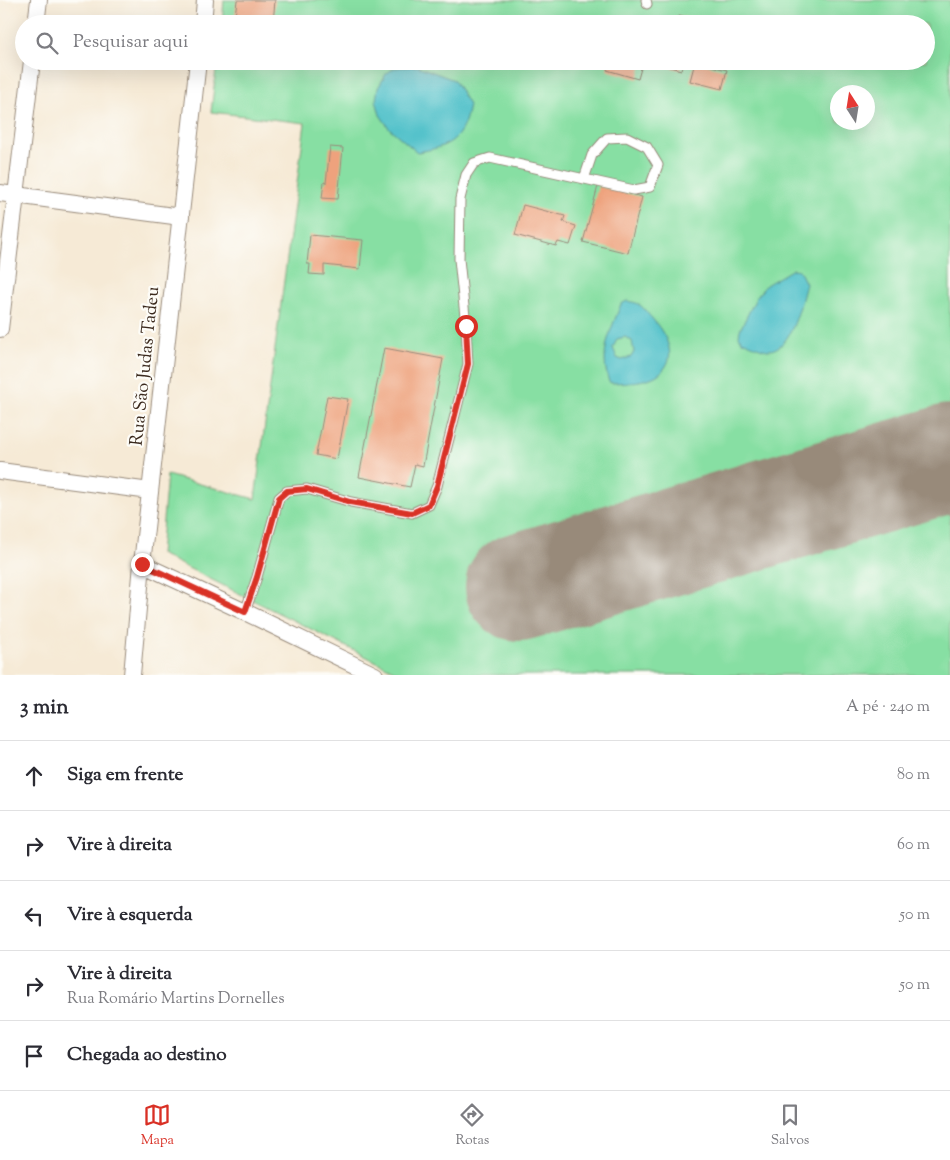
<!DOCTYPE html>
<html lang="pt">
<meta charset="utf-8">
<style>
:root{--surface:#fff;--page:#f7f7f7;--text:#2b2b33;--muted:#7c7c81;--line:#e1e1e2;--accent:#d93025}
body{margin:0;font-family:"Sorts Mill Goudy",serif;background:var(--page);color:var(--text)}
.compass{position:absolute;left:830px;top:85px;width:45px;height:45px;border-radius:50%;background:var(--surface);box-shadow:0 5px 20px #0002;rotate:348deg}
.stop{position:absolute;width:15px;height:15px;margin:-11px;border:4px solid #d93025;border-radius:50%;background:#fff}
.stop.end{background:#d93025;border-color:#fff;box-shadow:0 1px 5px #0008}
.list{margin:0;padding:0;list-style:none}
h2{display:flex;justify-content:space-between;align-items:center;height:65px;margin:0;padding:0 20px;font-size:21px}
h2 small{font-size:16px;font-weight:400;color:var(--muted)}
.list li{display:grid;grid-template-columns:32px 1fr auto;gap:15px;align-items:center;box-sizing:border-box;height:70px;padding:0 20px;border-top:1px solid var(--line)}
.list b{display:block;font-size:19px;white-space:nowrap}
.list p{margin:0;font-size:16px;white-space:nowrap;color:var(--muted)}
.list em{font-size:16px;font-style:normal;color:var(--muted)}
.icon{flex:none;width:28px;height:28px;fill:none;stroke:currentColor;stroke-width:2;stroke-linecap:round;stroke-linejoin:round}
.map{position:relative;flex:none;width:950px;height:675px;overflow:hidden}
.search{position:absolute;background:var(--surface);box-shadow:0 5px 20px #0002;left:15px;right:15px;top:15px;height:55px;display:flex;align-items:center;gap:12px;box-sizing:border-box;padding:0 18px;border-radius:28px;color:var(--muted);font-size:19px}
.sheet{height:415px;background:var(--surface)}
nav{display:flex;justify-content:space-around;align-items:center;box-sizing:border-box;height:70px;border-top:1px solid var(--line);background:var(--surface);font-size:14px;color:var(--muted)}
nav a{display:grid;justify-items:center;gap:2px}
nav .on{color:var(--accent)}
.map>svg:first-child{display:block}
.green{fill:#87dfa3;stroke:#618460;fill-rule:evenodd}
.water{fill:#54c2cb;stroke:#487674;fill-rule:evenodd}
.lines{fill:none;stroke-linecap:round;stroke-linejoin:round}
.runway{stroke:#988a7a;stroke-width:108}
.building{fill:#eea27d}
.service-casing{stroke:#988a7a;stroke-width:11}
.minor-casing{stroke:#988a7a;stroke-width:18}
.service{stroke:#fff;stroke-width:9}
.minor{stroke:#fff;stroke-width:16}
.route{stroke:#d93025;stroke-width:6}
.labels{text-anchor:middle;stroke-width:4.5;stroke-linejoin:round;paint-order:stroke}
.street-label{font-size:18px;fill:#3b2a1e;stroke:#fdfcf7}
</style>
<div class="map">
<svg width="950" height="675" viewBox="0 0 950 675">
<rect width="100%" height="100%" fill="#fdfcf7"/>
<filter id="ink" filterUnits="userSpaceOnUse"><feTurbulence type="fractalNoise" baseFrequency=".02" numOctaves="2"/><feDisplacementMap in="SourceGraphic" scale="10" xChannelSelector="R" yChannelSelector="G"/><feConvolveMatrix kernelMatrix="1 2 1 2 8 2 1 2 1" color-interpolation-filters="sRGB"/></filter>
<filter id="wash" filterUnits="userSpaceOnUse"><feTurbulence type="fractalNoise" baseFrequency=".0096" numOctaves="4" result="noise"/><feDisplacementMap in="SourceGraphic" scale="20" xChannelSelector="R" yChannelSelector="G"/><feGaussianBlur stdDeviation="1.12" result="paint"/><feColorMatrix in="noise" values="0 0 0 0 0 0 0 0 0 0 0 0 0 0 0 0 0 1.4 0 .05"/><feComposite in="paint" operator="in"/></filter>
<g filter="url(#wash)">
<rect width="100%" height="100%" fill="#f6ead6"/>
<path class="green" d="M224 0H950V675H403L160 554 167 475 255 499 305 123 211 112 217 61H926V24H222ZM838 92H868V122H838Z"/>
<g class="water">
<path d="M417 66 454 80 469 105C463 140 450 147 417 152L389 128 380 115 376 100 378 88 386 74 394 68Z"/>
<path d="M793 269 799 270 806 284C801 301 792 351 768 350 760 349 750 344 742 341L739 336 740 330 756 298 766 285Z"/>
<path d="M627 301C630 302 635 302 638 304 642 306 646 311 649 315 660 327 677 349 666 366 656 383 629 382 612 383L609 382C599 351 610 333 621 304ZM625 337 632 341 634 352 631 357 622 360 617 358 613 348 617 339Z"/>
</g>
<g class="lines">
<polyline class="runway" points="519,587 950,458"/>
</g>
<g id="blocks">
<g class="building">
<polygon points="237,0 275,0 273,24 234,24"/>
<polygon points="679,16 707,23 707,24 677,24"/>
<rect x="612" y="18" width="10" height="6"/>
<polygon points="609,61 643,61 638,79 607,70"/>
<polygon points="668,61 683,61 681,70 666,66"/>
<polygon points="695,62 727,70 722,89 690,81"/>
<polygon points="330,147 343,148 338,199 322,198 324,182 326,183"/>
<polygon points="598,186 642,197 628,253 583,242"/>
<polygon points="523,205 565,216 563,222 576,226 570,245 558,242 556,246 515,235"/>
<polygon points="310,235 363,240 360,269 324,265 324,275 309,274 310,264 307,264"/>
<polygon points="384,348 443,359 423,466 415,464 410,487 359,477"/>
<polygon points="327,396 348,399 337,459 316,455"/>
</g>
</g>
</g>
<g filter="url(#ink)">
<use href="#blocks" fill-opacity="0" stroke="#988a7a" stroke-width="1"/>
<g class="lines">
<g class="service-casing">
<g id="service">
<polyline points="646,0 647,4"/>
<polyline points="245,612 257,577 279,498 287,491 307,489 351,502 412,513 429,505 437,486 468,364 466,326 459,259 460,199 466,175 474,163 490,158 634,190 650,187 658,165 647,147 627,137 607,138 592,155 584,179"/>
</g>
</g>
<g class="minor-casing">
<g id="minor">
<polyline points="36,24 39,0"/>
<polyline points="203,24 205,0"/>
<polyline points="0,193 181,217"/>
<polyline points="0,329 32,61"/>
<polyline points="0,471 150,491"/>
<polyline points="142,564 245,612 375,675"/>
<polyline points="132,675 142,564 198,61"/>
</g>
</g>
<use href="#service" class="service"/>
<use href="#minor" class="minor"/>
</g>
</g>
<g class="lines" filter="url(#ink)">
<polyline class="route" points="142,564 245,612 257,577 279,498 287,491 307,489 350,502 412,513 429,505 437,486 468,364 466,326"/>
</g>
<g class="labels">
<g class="street-label">
<text transform="translate(144 366) rotate(-84)" y="6">Rua São Judas Tadeu</text>
</g>
</g>
</svg>
<svg class="compass" viewBox="-18 -18 36 36"><path d="M0-13l5 13h-10z" fill="#e53935"/><path d="M0 13l5-13h-10z" fill="#7c7c81"/></svg>
<div class="stop" style="left:466px;top:326px"></div>
<div class="stop end" style="left:142px;top:564px"></div>
<div class="search"><svg class="icon" aria-label="search" viewBox="0 0 24 24"><circle cx="10" cy="10" r="6"/><path d="M15 15l6 6"/></svg>Pesquisar aqui</div>
</div>
<section class="sheet">
<h2>3 min<small>A pé · 240 m</small></h2>
<ul class="list">
<li><svg class="icon" aria-label="ahead" viewBox="0 0 24 24"><path d="M12 20V5M6 11l6-6 6 6"/></svg><div><b>Siga em frente</b></div><em>80 m</em></li>
<li><svg class="icon" aria-label="right" viewBox="0 0 24 24"><path d="M7 20v-9h11M14 6l5 5-5 5"/></svg><div><b>Vire à direita</b></div><em>60 m</em></li>
<li><svg class="icon" aria-label="left" viewBox="0 0 24 24"><path d="M17 20v-9H6M10 6l-5 5 5 5"/></svg><div><b>Vire à esquerda</b></div><em>50 m</em></li>
<li><svg class="icon" aria-label="right" viewBox="0 0 24 24"><path d="M7 20v-9h11M14 6l5 5-5 5"/></svg><div><b>Vire à direita</b><p>Rua Romário Martins Dornelles</p></div><em>50 m</em></li>
<li><svg class="icon" aria-label="arrive" viewBox="0 0 24 24"><path d="M6 21V4h12l-3 4 3 4H6"/></svg><div><b>Chegada ao destino</b></div></li>
</ul>
</section>
<nav>
<a class="on"><svg class="icon" aria-label="map" viewBox="0 0 24 24"><path d="M3 6l6-2 6 2 6-2v14l-6 2-6-2-6 2zM9 4v14M15 6v14"/></svg>Mapa</a>
<a><svg class="icon" aria-label="directions" viewBox="0 0 24 24"><path d="M12 3l9 9-9 9-9-9zM9 14v-3h6M13 9l2 2-2 2"/></svg>Rotas</a>
<a><svg class="icon" aria-label="saved" viewBox="0 0 24 24"><path d="M7 4h10v16l-5-4-5 4z"/></svg>Salvos</a>
</nav>
